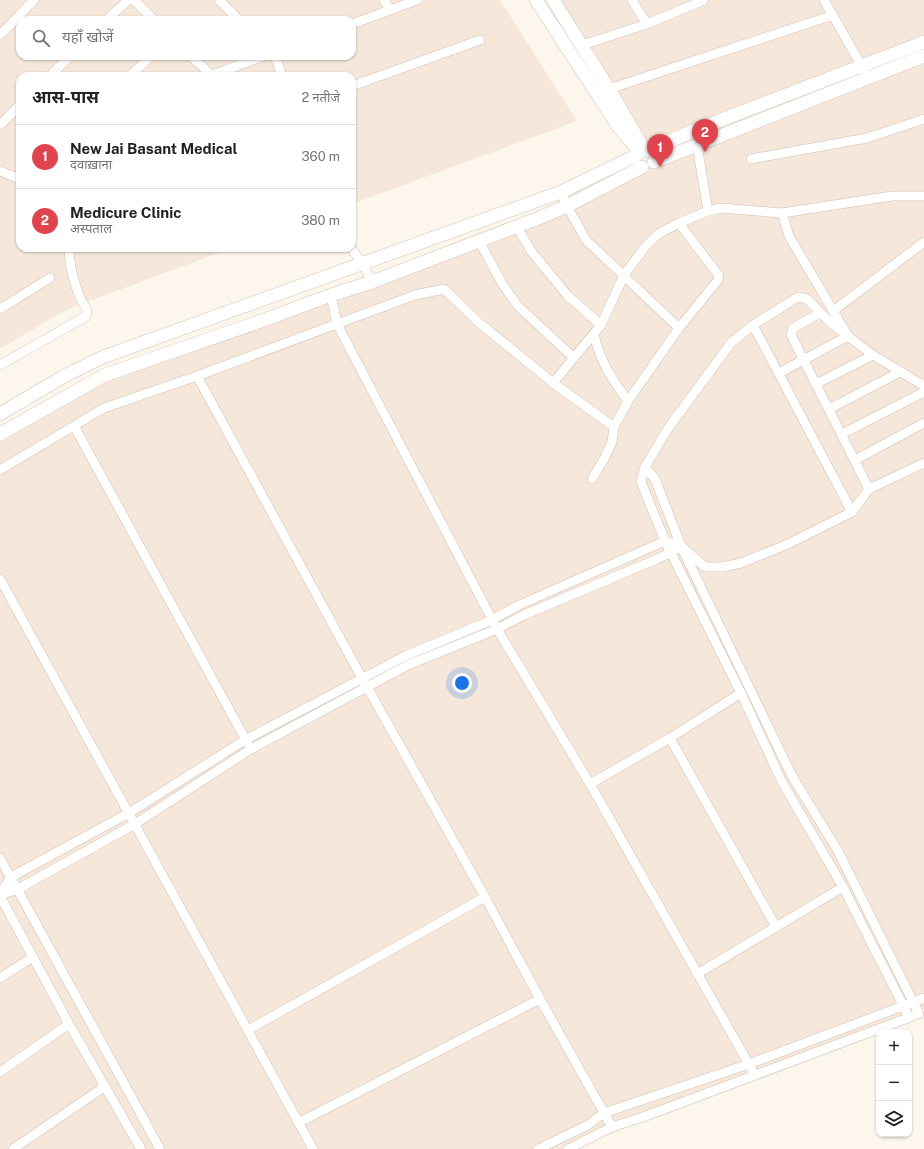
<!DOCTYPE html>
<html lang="hi">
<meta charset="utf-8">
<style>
:root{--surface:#fff;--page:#f6f6f6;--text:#222;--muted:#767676;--line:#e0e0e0;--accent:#0b8043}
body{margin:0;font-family:"Public Sans","Noto Sans Devanagari",sans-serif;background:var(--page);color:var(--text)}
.controls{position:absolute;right:12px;bottom:12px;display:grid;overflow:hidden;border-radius:8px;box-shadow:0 1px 3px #0004}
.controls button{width:36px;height:36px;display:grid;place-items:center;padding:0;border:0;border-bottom:1px solid var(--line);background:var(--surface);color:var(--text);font:20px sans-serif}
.you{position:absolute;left:462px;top:683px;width:14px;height:14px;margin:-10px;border:3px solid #fff;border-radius:50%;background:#1a73e8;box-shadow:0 0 0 6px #1a73e833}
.badge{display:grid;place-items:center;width:26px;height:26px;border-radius:50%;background:var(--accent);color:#fff;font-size:13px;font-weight:700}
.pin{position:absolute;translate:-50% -33px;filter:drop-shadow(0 1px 2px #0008)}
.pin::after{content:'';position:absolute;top:21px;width:14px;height:12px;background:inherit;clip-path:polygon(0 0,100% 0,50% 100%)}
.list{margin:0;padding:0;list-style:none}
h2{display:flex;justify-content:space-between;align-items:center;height:52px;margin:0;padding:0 16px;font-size:17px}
h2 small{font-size:13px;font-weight:400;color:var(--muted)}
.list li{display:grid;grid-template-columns:26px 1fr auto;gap:12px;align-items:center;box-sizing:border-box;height:64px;padding:0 16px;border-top:1px solid var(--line)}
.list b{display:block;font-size:15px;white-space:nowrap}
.list p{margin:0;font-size:13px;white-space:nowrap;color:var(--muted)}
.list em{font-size:13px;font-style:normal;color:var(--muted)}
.icon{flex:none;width:22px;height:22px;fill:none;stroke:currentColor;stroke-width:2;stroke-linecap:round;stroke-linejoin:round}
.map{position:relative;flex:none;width:924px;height:1149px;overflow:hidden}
.search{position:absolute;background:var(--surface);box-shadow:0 1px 3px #0004;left:16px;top:16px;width:340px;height:44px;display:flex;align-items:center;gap:10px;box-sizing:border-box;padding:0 14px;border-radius:12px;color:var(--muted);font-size:15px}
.panel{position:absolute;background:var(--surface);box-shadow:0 1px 3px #0004;left:16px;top:72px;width:340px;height:180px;border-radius:12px}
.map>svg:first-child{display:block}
.residential{fill:#f5e8da;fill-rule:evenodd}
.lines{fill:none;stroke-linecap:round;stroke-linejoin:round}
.street-casing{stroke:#d1beb0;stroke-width:10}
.secondary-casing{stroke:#d6c0b0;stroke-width:14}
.street{stroke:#fff;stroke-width:9}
.secondary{stroke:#fff;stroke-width:13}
</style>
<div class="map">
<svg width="924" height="1149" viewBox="0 0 924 1149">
<rect width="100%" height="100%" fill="#fdf6ec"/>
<g class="residential">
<path d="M0 0H500L577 121 352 204V76H20V248H232L68 309 0 349ZM20 20H352V56H20Z"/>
<polygon points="557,0 924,0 924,44 644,142"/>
<polygon points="924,58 924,1009 602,1137 578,1149 0,1149 0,432 89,378 479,241 638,168 764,113"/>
</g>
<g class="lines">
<g class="street-casing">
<g id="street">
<polyline points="134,0 154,20"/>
<polyline points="219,0 239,20"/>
<polyline points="384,0 390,10"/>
<polyline points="632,0 647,24"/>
<polyline points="824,0 864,70"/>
<polyline points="107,20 128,0"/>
<polyline points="352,24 417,0"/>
<polyline points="0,35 34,0"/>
<polyline points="582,45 647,24 704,0"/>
<polyline points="191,56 211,75"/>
<polyline points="275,56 282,76"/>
<polyline points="50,76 70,56"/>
<polyline points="130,76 151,56"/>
<polyline points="209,76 264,56"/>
<polyline points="352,86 480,40"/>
<polyline points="609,89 833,15"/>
<polyline points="0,125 20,105"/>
<polyline points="697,145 708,211 721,208 782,213 892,196 924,196"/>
<polyline points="751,159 867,138 924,119"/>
<polyline points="0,171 20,179"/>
<polyline points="561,192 567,206 586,240 679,328"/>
<polyline points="517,227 531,251 568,296 601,325"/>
<polyline points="479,241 503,285 518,306 574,358"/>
<polyline points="351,248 362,263 372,282"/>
<polyline points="331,295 337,324 497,629 590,784 755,1075"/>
<polyline points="0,309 50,278"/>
<polyline points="833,311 924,242"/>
<polyline points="820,313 793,328 791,335 869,489"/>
<polyline points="753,325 852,512"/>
<path d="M594 335C601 363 611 378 628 401"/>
<path d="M0 365 85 317C90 310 84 306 81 300 74 283 69 267 69 248"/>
<polyline points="779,373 848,336 789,236 782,213"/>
<polyline points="197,376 362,678 485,897 540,999 612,1127"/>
<polyline points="553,383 601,325 624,275 645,247 658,234 679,223 708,211"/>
<polyline points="816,384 873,355"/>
<polyline points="829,409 900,372"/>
<polyline points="74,426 248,744"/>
<polyline points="842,434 924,392"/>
<polyline points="855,460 924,423"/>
<polyline points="645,467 655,479 681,546 792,776 838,851 919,1014"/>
<polyline points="0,470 104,408 197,376 415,295 444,289 476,320 553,383 614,427"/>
<polyline points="592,479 604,459 612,442 614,427 628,401 679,328 718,280 719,276 679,223"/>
<polyline points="0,579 313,1149"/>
<polyline points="670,738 776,927"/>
<polyline points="590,784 670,738 741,693"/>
<polyline points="0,858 160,1149"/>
<polyline points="0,894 11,877 129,813 245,740 405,656 492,620 517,606 665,541 681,546 705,567 722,567 741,563 788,544 852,512 869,489 924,463"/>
<polyline points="0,895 18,889 135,824 251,749 408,665 497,629 524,615 657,559 675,550"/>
<polyline points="0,896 69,1024 141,1149"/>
<polyline points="697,974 843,887"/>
<polyline points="0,978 33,957"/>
<polyline points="909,1017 843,887 782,782 741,693 665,541 641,482 645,467 669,427 731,343 753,325 798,297 807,299 833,325 873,355 924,386"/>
<polyline points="248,1030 485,897"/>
<polyline points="0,1072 69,1024"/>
<polyline points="298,1123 540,999"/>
<polyline points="13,1149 104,1087"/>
<polyline points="538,1149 588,1125 604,1113 749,1064 924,998"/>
<polyline points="568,1149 612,1127 646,1116 913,1016"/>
</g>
</g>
<g class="secondary-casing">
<g id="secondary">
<polyline points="536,0 618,126 640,152"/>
<polyline points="553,0 609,89 641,144"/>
<polyline points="649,151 695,130 924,42"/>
<polyline points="654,162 924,56"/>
<polyline points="0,414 66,375 103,357 561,192 637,155"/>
<polyline points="0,434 105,375 256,323 331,295 372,282 539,218 567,206 642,167"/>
</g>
</g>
<use href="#street" class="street"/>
<use href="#secondary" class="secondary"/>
</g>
</svg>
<div class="controls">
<button>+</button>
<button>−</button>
<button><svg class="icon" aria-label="layers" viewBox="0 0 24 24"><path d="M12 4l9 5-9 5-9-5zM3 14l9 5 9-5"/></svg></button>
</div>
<div class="you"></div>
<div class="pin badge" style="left:660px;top:167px;background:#e0444e">1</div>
<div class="pin badge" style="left:705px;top:152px;background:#e0444e">2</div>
<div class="search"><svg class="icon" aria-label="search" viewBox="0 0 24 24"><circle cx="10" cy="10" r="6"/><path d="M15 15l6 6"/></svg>यहाँ खोजें</div>
<section class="panel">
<h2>आस-पास<small>2 नतीजे</small></h2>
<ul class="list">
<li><span class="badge" style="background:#e0444e">1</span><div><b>New Jai Basant Medical</b><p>दवाख़ाना</p></div><em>360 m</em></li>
<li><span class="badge" style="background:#e0444e">2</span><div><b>Medicure Clinic</b><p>अस्पताल</p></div><em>380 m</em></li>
</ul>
</section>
</div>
